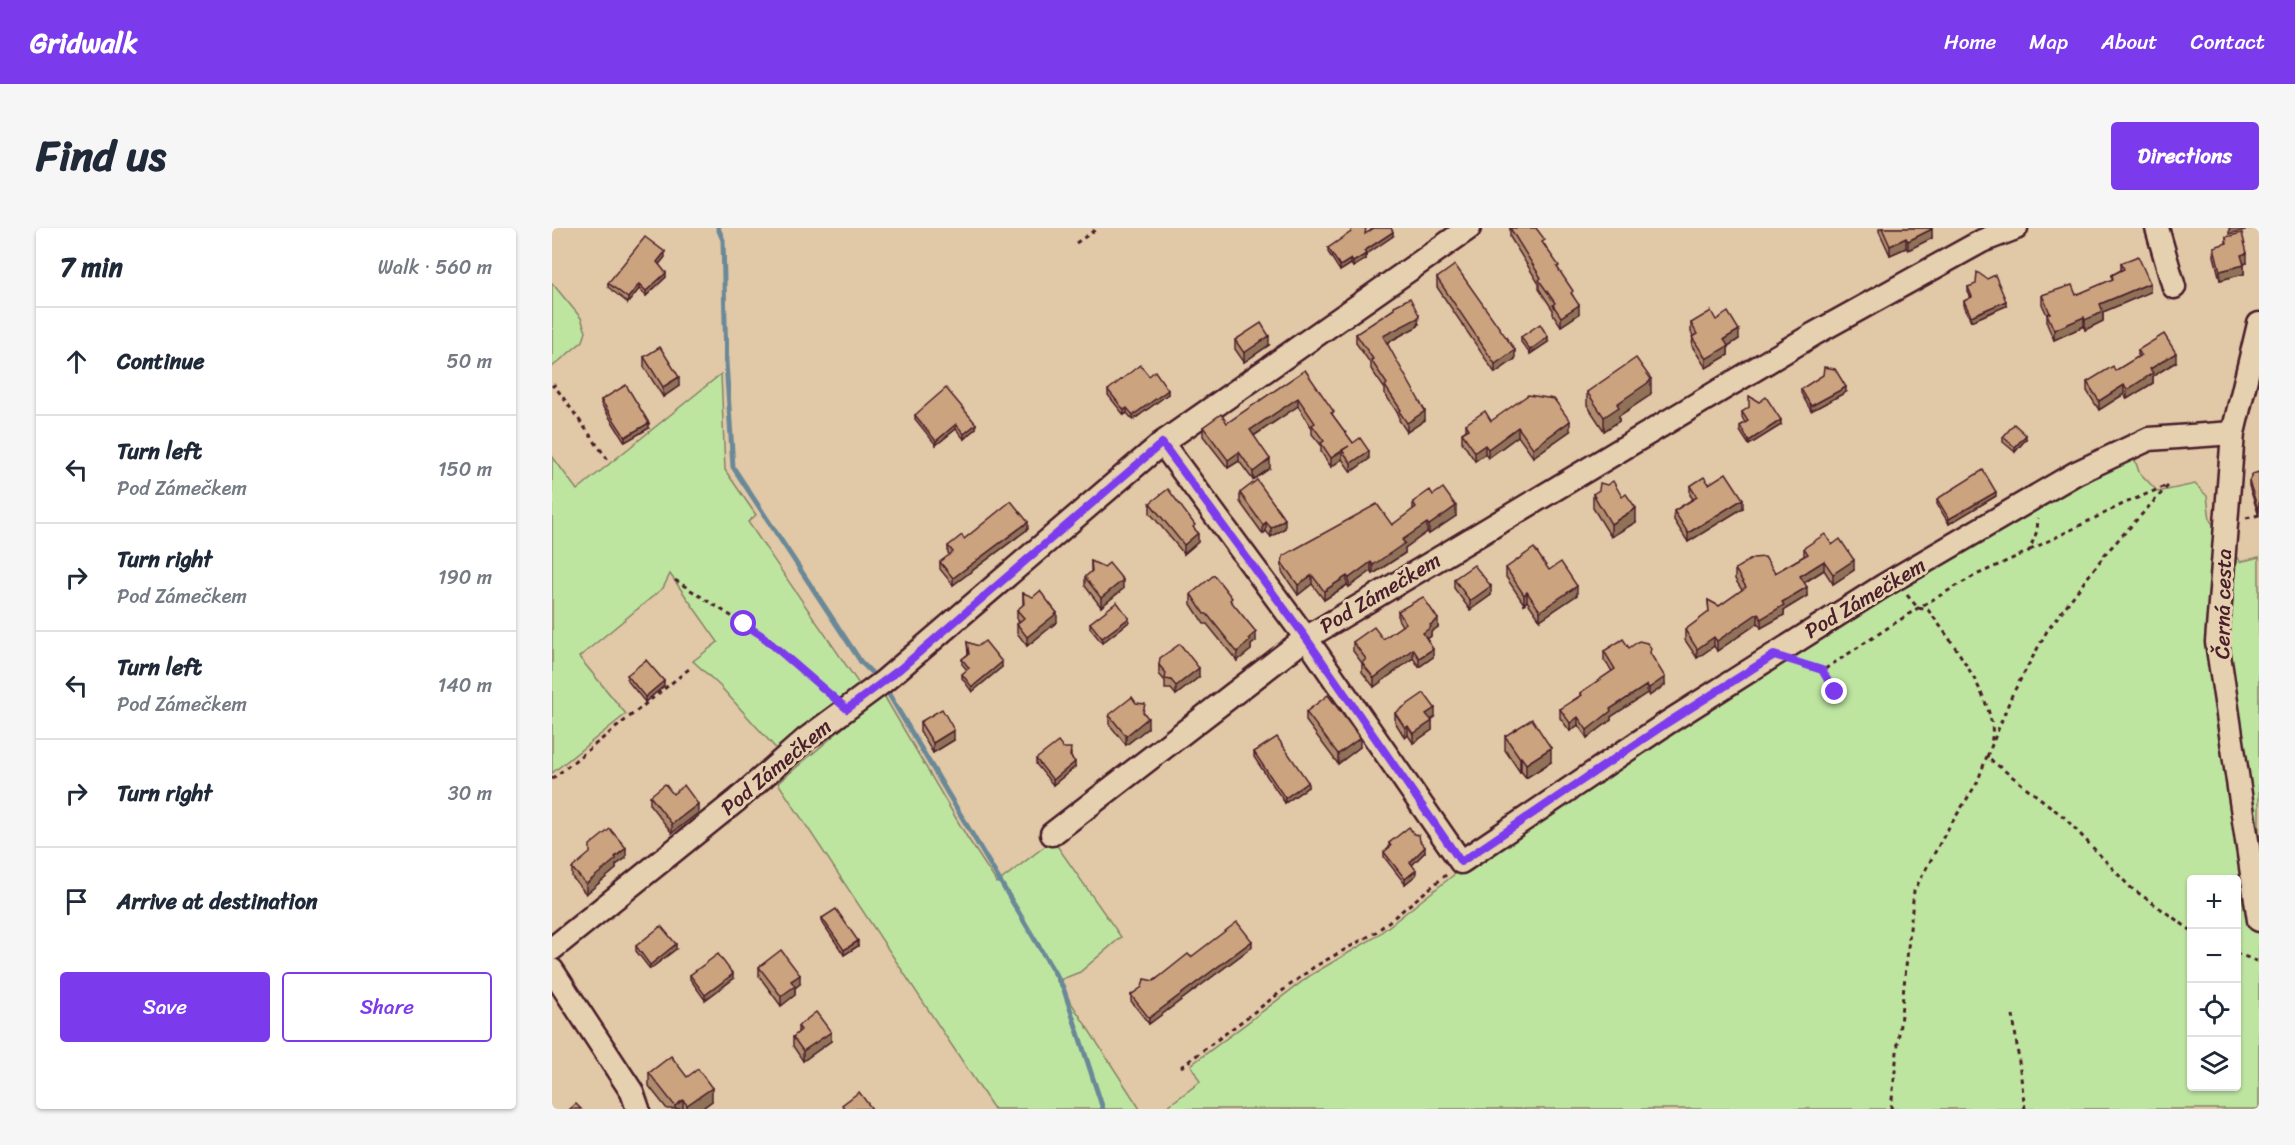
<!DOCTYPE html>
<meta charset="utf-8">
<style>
:root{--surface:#fff;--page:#f6f6f7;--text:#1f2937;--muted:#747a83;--line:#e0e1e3;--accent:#7c3aed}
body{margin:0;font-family:Sriracha,sans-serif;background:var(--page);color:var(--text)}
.controls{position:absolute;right:18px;bottom:18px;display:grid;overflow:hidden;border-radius:6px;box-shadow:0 2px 4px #0004}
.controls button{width:54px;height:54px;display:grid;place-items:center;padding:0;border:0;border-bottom:2px solid var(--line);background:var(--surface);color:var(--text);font:30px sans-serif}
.stop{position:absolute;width:18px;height:18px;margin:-14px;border:4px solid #7c3aed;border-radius:50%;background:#fff}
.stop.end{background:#7c3aed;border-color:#fff;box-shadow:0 2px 6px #0008}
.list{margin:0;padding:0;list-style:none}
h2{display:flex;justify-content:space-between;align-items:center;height:78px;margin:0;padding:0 24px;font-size:26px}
h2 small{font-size:20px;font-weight:400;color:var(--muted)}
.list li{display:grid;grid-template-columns:39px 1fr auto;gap:18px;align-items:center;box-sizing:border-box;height:108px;padding:0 24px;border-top:2px solid var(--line)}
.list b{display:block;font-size:22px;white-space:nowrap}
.list p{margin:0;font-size:20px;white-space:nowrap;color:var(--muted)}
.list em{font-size:20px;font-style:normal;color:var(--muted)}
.actions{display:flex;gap:12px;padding:18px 24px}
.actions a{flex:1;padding:14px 0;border:2px solid var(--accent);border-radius:6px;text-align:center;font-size:21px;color:var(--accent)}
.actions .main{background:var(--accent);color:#fff}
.icon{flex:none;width:33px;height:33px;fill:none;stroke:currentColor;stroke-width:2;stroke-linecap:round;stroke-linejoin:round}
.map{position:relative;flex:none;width:1707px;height:881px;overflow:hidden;border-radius:6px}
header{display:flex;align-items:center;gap:36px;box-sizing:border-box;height:84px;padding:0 30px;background:var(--accent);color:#fff}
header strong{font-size:28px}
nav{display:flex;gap:33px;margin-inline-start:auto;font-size:21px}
.intro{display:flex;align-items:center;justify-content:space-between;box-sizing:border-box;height:144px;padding:0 36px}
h1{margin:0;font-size:42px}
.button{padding:15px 27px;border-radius:6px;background:var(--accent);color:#fff;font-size:21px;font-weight:700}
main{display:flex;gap:36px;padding:0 36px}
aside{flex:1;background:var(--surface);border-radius:6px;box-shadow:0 2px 4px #0004}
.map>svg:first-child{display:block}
.green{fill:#bee5a0;stroke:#848266;stroke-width:1.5;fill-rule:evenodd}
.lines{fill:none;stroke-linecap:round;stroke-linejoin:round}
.stream{stroke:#6b8998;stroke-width:5}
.minor-casing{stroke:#4a1f2b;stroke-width:27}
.path{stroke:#4a1f2b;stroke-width:3;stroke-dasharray:4.5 4.5;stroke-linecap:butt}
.minor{stroke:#e5d0af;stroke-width:22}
.wall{fill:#af8c6d;stroke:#4a1f2b;stroke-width:1.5}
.shaded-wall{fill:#8f7259;stroke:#4a1f2b;stroke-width:1.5}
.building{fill:#cca37f;stroke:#4a1f2b;stroke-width:1.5}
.route{stroke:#7c3aed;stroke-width:8}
.labels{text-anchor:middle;stroke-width:6;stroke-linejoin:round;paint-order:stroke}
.street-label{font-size:21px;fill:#4a1f2b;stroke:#e5d0af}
</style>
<header>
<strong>Gridwalk</strong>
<nav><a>Home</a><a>Map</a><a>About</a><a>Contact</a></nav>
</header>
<div class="intro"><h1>Find us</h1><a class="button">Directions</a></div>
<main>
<aside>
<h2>7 min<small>Walk · 560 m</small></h2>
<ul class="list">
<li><svg class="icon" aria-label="ahead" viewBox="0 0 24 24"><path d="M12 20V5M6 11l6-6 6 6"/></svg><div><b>Continue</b></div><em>50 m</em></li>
<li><svg class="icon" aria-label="left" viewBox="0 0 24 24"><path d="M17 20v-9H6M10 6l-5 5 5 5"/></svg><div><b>Turn left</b><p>Pod Zámečkem</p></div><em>150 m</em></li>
<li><svg class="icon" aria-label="right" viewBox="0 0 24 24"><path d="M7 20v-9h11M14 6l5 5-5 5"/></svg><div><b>Turn right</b><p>Pod Zámečkem</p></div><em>190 m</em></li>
<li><svg class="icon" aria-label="left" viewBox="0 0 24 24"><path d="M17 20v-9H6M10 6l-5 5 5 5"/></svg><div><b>Turn left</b><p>Pod Zámečkem</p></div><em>140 m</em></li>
<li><svg class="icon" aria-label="right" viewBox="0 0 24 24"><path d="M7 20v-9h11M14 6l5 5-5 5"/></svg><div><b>Turn right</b></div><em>30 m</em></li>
<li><svg class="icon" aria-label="arrive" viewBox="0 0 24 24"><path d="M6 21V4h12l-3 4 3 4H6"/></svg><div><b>Arrive at destination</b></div></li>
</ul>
<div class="actions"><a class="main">Save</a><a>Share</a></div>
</aside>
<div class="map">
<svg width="1707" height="881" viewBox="0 0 1707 881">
<rect width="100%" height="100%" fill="#e1c8a6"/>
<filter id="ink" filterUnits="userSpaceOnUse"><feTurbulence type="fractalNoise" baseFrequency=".0167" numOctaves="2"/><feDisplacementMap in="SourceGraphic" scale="12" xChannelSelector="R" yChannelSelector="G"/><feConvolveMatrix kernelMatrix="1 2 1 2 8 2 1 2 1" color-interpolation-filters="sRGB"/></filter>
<g filter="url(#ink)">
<g class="green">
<polygon points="0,55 29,90 34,104 31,113 0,139"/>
<polygon points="169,146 173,242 204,287 196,294 309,459 229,526 168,458 141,433 166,414 118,346 111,360 27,429 74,486 0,545 0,228 25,262"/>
<path d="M1581 226 1587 244 1606 264 1643 256 1655 268 1658 292 1688 334 1707 329V881H612L648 854 639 837 759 747 822 710 908 642 1359 352ZM1640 652H1684V858H1640Z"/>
<polygon points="331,466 415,609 445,655 501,612 569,709 528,744 505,753 588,881 442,881 226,555"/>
</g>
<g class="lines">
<g class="stream">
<polyline points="166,0 171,12 174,134 181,239 309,434 326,451"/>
<polyline points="332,458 511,759 551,881"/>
</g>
<g class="minor-casing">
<g id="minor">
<polyline points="1605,0 1622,59"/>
<polyline points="1707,96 1681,205 1665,414 1707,692"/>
<polyline points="610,215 754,410 909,634 1115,495 1331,358 1524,245 1597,211 1681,205"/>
<polyline points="500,606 754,410 1262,106 1430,13 1464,0"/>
<polyline points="0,721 185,572 254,511 331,454 610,215 917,0"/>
<polyline points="0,742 80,864 86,881"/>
</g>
</g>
<g class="path">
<polyline points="524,15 546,0"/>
<polyline points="0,159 2,157 56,232"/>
<polyline points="1616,258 1554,325 1495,403 1460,467 1435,529 1512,589 1578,659 1640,703"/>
<polyline points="1694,290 1707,287"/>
<polyline points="1478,322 1569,277 1614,258"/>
<polyline points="123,352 209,407 280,468"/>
<path d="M1355 367 1366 380 1376 382C1398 410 1435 462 1440 498 1441 504 1440 510 1439 516"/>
<polyline points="1248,435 1270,443 1366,380 1422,348 1477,323 1485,303 1486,290"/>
<polyline points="1270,443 1283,464"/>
<polyline points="0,551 137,441"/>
<polyline points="1684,725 1707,734"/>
<polyline points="1461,787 1473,881"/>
<polyline points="629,839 762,739 824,704 894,647"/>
<polyline points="1339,881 1362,663 1394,604 1425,555 1435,528"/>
</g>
<use href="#minor" class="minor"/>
</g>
<g class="wall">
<polygon points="958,0 993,17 1021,68 1027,86 1009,98 1001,86 1001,82 987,61 987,56 958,9"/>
<polygon points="1327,0 1379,0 1380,10 1356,22 1354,20 1338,27 1327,3"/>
<polygon points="815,5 841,8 814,26 814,31 801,39 799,36 788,43 776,24 776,20"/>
<polygon points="1674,9 1695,35 1692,36 1692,46 1668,52 1662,28 1662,19 1674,16"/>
<polygon points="113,29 107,36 114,49 94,68 87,61 76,75 56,59 56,55"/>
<polygon points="1569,35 1598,64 1551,84 1551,93 1533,102 1532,98 1502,112 1495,96 1495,87 1490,76 1490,67 1524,67 1560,52 1560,47 1569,42"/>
<polygon points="885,50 963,131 943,145 885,59"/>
<polygon points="1416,59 1454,78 1419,93 1412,78 1412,73 1419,70 1416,64"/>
<polygon points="1164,92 1187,111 1176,118 1176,127 1154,140 1140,118 1141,108 1139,104 1139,95"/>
<polygon points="867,96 866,98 835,115 873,192 855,204 847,192 847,187 833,166 833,161 819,141 819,136 804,115 804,106"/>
<polygon points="969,109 996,114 978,126 969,114"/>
<polygon points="683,112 717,117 692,134 683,121"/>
<polygon points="1586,122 1624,134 1601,148 1601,155 1575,171 1572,166 1547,182 1535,163 1535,154 1563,143 1586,129"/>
<polygon points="92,129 127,158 111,169 92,139"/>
<polygon points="753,142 782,189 801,215 817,231 799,244 790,231 779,239 769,224 769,217 760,206 760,200 746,178 702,208 718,240 701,252 687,233 676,240 651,208 651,199 675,195"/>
<polygon points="597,148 616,166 581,192 575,185 572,187 556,167 556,162"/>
<polygon points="1249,161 1294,164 1259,183 1249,165"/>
<polygon points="1035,164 1099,165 1097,168 1067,188 1067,193 1052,203 1035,177"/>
<polygon points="49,172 97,200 73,214 49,176"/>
<polygon points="1190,184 1229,197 1197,217 1188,203 1188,198 1193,195 1190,189"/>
<polygon points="363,187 424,200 412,211 404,201 384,217 363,191"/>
<polygon points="939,193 1018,203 981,229 966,208 936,230 933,226 923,233 910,214 910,205 914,202 914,196"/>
<polygon points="1451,209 1474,211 1463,224 1451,214"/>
<polygon points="1707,244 1707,288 1697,258 1697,253"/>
<polygon points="1157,256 1191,280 1136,314 1122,292 1122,283 1141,271 1138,267 1138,258"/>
<polygon points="688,265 733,300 719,309 714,303 711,306 688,274"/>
<polygon points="1041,266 1084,294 1059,309 1041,280"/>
<polygon points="881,267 904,288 877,306 875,304 853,320 853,325 821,346 819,343 797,359 795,357 772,372 760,356 746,367 730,344 730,335 840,297 861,282 861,274"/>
<polygon points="1444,268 1397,296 1385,276 1385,271"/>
<polygon points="598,275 643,301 646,314 632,326 598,285"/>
<polygon points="476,301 401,357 388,341 388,334 398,327 396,325 396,318 412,311"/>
<polygon points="1280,317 1302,342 1281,356 1272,342 1252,355 1255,368 1232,382 1232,387 1209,400 1206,395 1165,423 1162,418 1145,430 1133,412 1133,402 1157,384 1156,372 1167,378 1190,362 1183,351 1183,341 1223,345 1252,328 1252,320"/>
<polygon points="539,333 571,361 549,379 533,358 533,349 539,344"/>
<polygon points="954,340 997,342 1025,367 988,392 975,373 972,376 954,349"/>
<polygon points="902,351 939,367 918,382 902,360"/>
<polygon points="471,365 505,394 475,418 465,405 465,396 467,394 465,391 465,382 471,377"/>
<polygon points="639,366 680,375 704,413 699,417 699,422 685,433 655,396 652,396 639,376"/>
<polygon points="846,383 886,399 879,404 879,408 875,411 881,429 867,439 861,430 822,459 810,444 810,435 801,423 801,414 831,411 850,398 846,391"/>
<polygon points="577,394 550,415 538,400 538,395"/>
<polygon points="415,414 450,439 420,464 410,450 410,446 415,442 410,436 410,431 416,426"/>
<polygon points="1077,420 1099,427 1113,457 1097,468 1095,465 1059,489 1059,492 1035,510 1026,497 1018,503 1008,490 1008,481 1028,468 1028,465 1060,443 1052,432 1052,423"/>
<polygon points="607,437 647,449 624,467 619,461 613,461 613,453 607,446"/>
<polygon points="75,447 112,458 93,474 75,452"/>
<polygon points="754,484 808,519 786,536 754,493"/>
<polygon points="843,485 883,489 879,492 880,502 861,515 856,507 853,510 843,494"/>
<polygon points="593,486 596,500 574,517 557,496 557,487"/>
<polygon points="368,494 402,512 381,525 368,503"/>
<polygon points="953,508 999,534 974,550 969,543 968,544 953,522"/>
<polygon points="511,520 519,525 519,529 523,539 501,557 484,536 484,531"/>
<polygon points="702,524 756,559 733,575 702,529"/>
<polygon points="121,566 146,585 120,605 98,577 98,568"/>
<polygon points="868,613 873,624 860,637 864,647 853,656 832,629 832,624 837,620 837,615"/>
<polygon points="74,630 64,637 64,641 34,666 20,649 20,640"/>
<polygon points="270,690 306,718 292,727 270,694"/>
<polygon points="84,718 124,721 98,741 84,723"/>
<polygon points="700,719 597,796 579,773 579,767 639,729"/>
<polygon points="207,739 248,756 243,760 243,767 229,778 207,748"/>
<polygon points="138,747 181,751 153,772 138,751"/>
<polygon points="246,798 279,813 251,833 241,818 241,809 246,805"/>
<polygon points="97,845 135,849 160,873 149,881 115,881 97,858"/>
</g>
<g class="shaded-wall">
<polygon points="1677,0 1701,0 1677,6"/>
<polygon points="1380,1 1380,10 1356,22 1356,13"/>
<polygon points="841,4 841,8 812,28 812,23"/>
<polygon points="1354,10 1354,20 1338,27 1338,18"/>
<polygon points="113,24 113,29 105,39 105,34"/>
<polygon points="1695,25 1695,35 1689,36 1689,27"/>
<polygon points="814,26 814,31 801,39 801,34"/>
<polygon points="799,31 799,36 788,43 788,38"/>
<polygon points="1692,37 1692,46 1668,52 1668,43"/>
<polygon points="114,45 114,49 94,68 94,63"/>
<polygon points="1598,55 1598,64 1551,84 1551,93 1533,102 1533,92 1548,76"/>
<polygon points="87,56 87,61 76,75 76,70"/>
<polygon points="1454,73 1454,78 1419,93 1419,88"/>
<polygon points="1027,77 1027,86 1009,98 1009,89"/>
<polygon points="867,87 866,98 831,117 831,108"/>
<polygon points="1532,89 1532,98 1502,112 1502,102"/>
<polygon points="1187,102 1187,111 1176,118 1176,127 1154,140 1154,131 1172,111"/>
<polygon points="717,108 717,117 692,134 692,125"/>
<polygon points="996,109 996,114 978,126 978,122"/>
<polygon points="963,122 963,131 943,145 943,136"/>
<polygon points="1624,125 1624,134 1601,148 1601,155 1575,171 1575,162 1598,141"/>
<polygon points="127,149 127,158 111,169 111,159"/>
<polygon points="1099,151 1099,165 1097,168 1067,188 1067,193 1052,203 1052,189 1065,176"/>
<polygon points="1572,157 1572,166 1547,182 1547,173"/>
<polygon points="1294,159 1294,164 1259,183 1259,178"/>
<polygon points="616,162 616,166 581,192 581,187"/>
<polygon points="746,170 746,178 698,210 698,202"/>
<polygon points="575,180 575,185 572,187 572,182"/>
<polygon points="873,183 873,192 855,204 855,195"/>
<polygon points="1229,192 1229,197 1197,217 1197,213"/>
<polygon points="1018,193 1018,203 981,229 981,220"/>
<polygon points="97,195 97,200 73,214 73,209"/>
<polygon points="404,196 404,201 384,217 384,213"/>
<polygon points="424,196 424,200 412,211 412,206"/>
<polygon points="966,199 966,208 936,230 936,221"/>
<polygon points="1474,207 1474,211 1463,224 1463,219"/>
<polygon points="933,217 933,226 923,233 923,224"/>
<polygon points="797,218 790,222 790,231 779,239 779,230"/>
<polygon points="817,223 817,231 799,244 799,235"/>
<polygon points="687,224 687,233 676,240 676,232"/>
<polygon points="718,231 718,240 701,252 701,244"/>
<polygon points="1444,264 1444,268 1397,296 1397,291"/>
<polygon points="1191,271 1191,280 1136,314 1136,305"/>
<polygon points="904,278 904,288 877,306 877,297"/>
<polygon points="1084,280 1084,294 1059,309 1059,296"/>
<polygon points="733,291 733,300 719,309 719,300"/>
<polygon points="476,294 476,301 401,357 401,350"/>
<polygon points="714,294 714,303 711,306 711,297"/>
<polygon points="875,295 875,304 853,320 853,325 821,346 821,337 850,312"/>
<polygon points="646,305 646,314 632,326 632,317"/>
<polygon points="1302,332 1302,342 1281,356 1281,346"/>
<polygon points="1272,333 1272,342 1248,357 1248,348"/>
<polygon points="819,334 819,343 797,359 797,350"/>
<polygon points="760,347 760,356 746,367 746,357"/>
<polygon points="795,348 795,357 772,372 772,363"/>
<polygon points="571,352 571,361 549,379 549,370"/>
<polygon points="939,358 939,367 918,382 918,373"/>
<polygon points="1025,358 1025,367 988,392 988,383"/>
<polygon points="1255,359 1255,368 1232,382 1232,387 1209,400 1209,391 1230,374"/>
<polygon points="975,364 975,373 972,376 972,367"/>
<polygon points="505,385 505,394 475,418 475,409"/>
<polygon points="1206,385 1206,395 1165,423 1165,413"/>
<polygon points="577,390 577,394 550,415 550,410"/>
<polygon points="886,391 886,399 879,404 879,408 871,414 871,405 878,397"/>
<polygon points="704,404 704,413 699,417 699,422 685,433 685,424 697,410"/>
<polygon points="1162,409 1162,418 1145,430 1145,421"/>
<polygon points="861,421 861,430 822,459 822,450"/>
<polygon points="881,421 881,429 867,439 867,430"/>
<polygon points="450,434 450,439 420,464 420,459"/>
<polygon points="647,440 647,449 624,467 624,458"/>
<polygon points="1113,449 1113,457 1097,468 1097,460"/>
<polygon points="112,453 112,458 93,474 93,469"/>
<polygon points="1095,457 1095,465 1059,489 1059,492 1035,510 1035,502 1058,481"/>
<polygon points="883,480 883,489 874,495 874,486"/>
<polygon points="1026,489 1026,497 1018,503 1018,495"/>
<polygon points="596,490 596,500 574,517 574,508"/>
<polygon points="880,493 880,502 861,515 861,506"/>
<polygon points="856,498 856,507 853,510 853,500"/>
<polygon points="402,502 402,512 381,525 381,515"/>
<polygon points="808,510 808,519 786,536 786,526"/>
<polygon points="999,520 999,534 974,550 974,536"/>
<polygon points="969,529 969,543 968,544 968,530"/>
<polygon points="523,534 523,539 501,557 501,552"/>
<polygon points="756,554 756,559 733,575 733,570"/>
<polygon points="146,576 146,585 120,605 120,596"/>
<polygon points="873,619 873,624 858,639 858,634"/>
<polygon points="74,620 74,630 64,637 64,641 34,666 34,656"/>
<polygon points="864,642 864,647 853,656 853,651"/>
<polygon points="306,713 306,718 292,727 292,722"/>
<polygon points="700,713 700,719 597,796 597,790"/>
<polygon points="124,716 124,721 98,741 98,737"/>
<polygon points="181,746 181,751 153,772 153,767"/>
<polygon points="248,747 248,756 243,760 243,767 229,778 229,768 239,753"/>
<polygon points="279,804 279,813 251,833 251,823"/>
<polygon points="160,860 160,873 149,881 135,881 135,877"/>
<polygon points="131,872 131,881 123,881 123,878"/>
</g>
<g class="building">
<polygon points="800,0 814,0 813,6 822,0 839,0 841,4 812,23 814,26 801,34 799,31 788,38 776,20 799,4"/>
<polygon points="958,0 984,0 993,12 990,14 1007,38 1005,39 1021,63 1019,65 1027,77 1009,89 1001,77 1003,75 987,52 989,50"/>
<polygon points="1330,0 1379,0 1380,1 1356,13 1354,10 1338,18"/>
<polygon points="1690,5 1695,25 1689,27 1692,37 1668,43 1662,19 1675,15 1674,9"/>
<polygon points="93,9 113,24 105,34 114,45 94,63 87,56 76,70 56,55"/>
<polygon points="1586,28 1598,55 1548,76 1551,84 1533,92 1532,89 1502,102 1495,86 1498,85 1490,67 1520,57 1524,67 1561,51 1560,47 1572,41 1569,35"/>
<polygon points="903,37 963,122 943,136 885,50"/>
<polygon points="1425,44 1435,51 1443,47 1454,73 1419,88 1412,73 1420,69 1416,59 1424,56"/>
<polygon points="858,70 867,87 866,90 831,108 873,183 855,195 847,183 849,182 833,158 835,156 819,132 821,131 804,106 842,81 842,78"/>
<polygon points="1159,83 1164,92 1176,84 1187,102 1172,111 1176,118 1154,131 1140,109 1145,106 1139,95"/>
<polygon points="709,95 717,108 692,125 683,112"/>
<polygon points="988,96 996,109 978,122 969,109"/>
<polygon points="1612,106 1624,125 1598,141 1601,145 1575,162 1572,157 1547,173 1535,154 1561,138 1563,143 1589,127 1586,122"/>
<polygon points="108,119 127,149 111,159 92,129"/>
<polygon points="1084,130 1099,151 1097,154 1065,176 1067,179 1052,189 1035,164"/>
<polygon points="588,137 597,148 603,143 616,162 581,187 575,180 572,182 556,162"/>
<polygon points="1272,139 1283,141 1294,159 1259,178 1249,161 1271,147"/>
<polygon points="753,142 782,184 779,185 801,215 808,210 817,223 799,235 790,222 797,218 779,230 769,215 772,213 760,197 763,195 746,170 698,202 718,231 701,244 687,224 676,232 651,199 669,186 675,195"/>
<polygon points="74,157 97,195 73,209 49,172"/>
<polygon points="394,160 424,196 412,206 404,196 384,213 363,187"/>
<polygon points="976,167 1002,171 1018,193 981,220 966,199 936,221 933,217 923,224 910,205 917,201 914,196 933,183 939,193"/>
<polygon points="1197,168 1207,174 1214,169 1229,192 1197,213 1188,198 1196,193 1190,184 1197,179"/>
<polygon points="1462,196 1474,207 1463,219 1451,209"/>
<polygon points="1431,242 1444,264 1397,291 1385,271"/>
<polygon points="1707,244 1707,284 1697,253 1700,246"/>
<polygon points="1174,245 1191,271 1136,305 1122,283 1145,269 1138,258 1152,249 1157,256"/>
<polygon points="705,252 733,291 719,300 714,294 711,297 688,265"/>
<polygon points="1061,253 1070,269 1074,266 1084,280 1059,296 1041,266 1047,262 1048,255 1055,257"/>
<polygon points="891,260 904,278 877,297 875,295 850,312 853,315 821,337 819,334 797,350 795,348 772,363 760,347 746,357 730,335 731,328 736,325 825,276 840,297 864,279 861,274 878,262 881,267"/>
<polygon points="616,261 643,297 641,299 646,305 632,317 598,275"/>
<polygon points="459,273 476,294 401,350 388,334 401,324 396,318 410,307 412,311"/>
<polygon points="1273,306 1280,317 1288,311 1302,332 1281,346 1272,333 1248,348 1255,359 1230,374 1232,377 1209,391 1206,385 1165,413 1162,409 1145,421 1133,402 1157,384 1156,372 1167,378 1194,359 1183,341 1201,330 1213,329 1223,345 1256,326 1252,320"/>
<polygon points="982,320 997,342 1009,334 1025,358 988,383 975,364 972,367 954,340"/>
<polygon points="539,333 552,339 557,335 571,352 549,370 533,349 540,343"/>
<polygon points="922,337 939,358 918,373 902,351"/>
<polygon points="662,347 680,370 678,372 704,404 697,410 699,412 685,424 655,386 652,386 639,366"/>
<polygon points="488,363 505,385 475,409 465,396 472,390 465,382 472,376 471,365 481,369"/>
<polygon points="871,369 886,391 878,397 879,399 871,405 881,421 867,430 861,421 822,450 810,435 814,431 801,414 822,399 831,411 854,395 846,383"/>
<polygon points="565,374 577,390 550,410 538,395"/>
<polygon points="1071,411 1077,420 1087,413 1095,415 1099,420 1098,425 1113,449 1097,460 1095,457 1058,481 1059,483 1035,502 1026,489 1018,495 1008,481 1030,467 1028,465 1063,441 1052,423"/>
<polygon points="433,413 450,434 420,459 410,446 417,440 410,431 417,426 415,414 426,418"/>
<polygon points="628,416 647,440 624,458 619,452 613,451 614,445 607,437 608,430"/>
<polygon points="94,432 112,453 93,469 75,447"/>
<polygon points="872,465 883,480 874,486 880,493 861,506 856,498 853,500 843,485"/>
<polygon points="776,467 808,510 786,526 754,484"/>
<polygon points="580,469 584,475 593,476 591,484 596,490 574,508 557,487"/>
<polygon points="390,481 402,502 381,515 368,494"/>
<polygon points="980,491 999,520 974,536 969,529 968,530 953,508"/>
<polygon points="725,509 756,554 733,570 702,524"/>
<polygon points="506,514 511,520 519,520 518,528 523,534 501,552 484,531"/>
<polygon points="113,556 121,566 132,557 146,576 120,596 98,568"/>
<polygon points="857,599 862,606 867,607 868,613 873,619 858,634 864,642 853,651 832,624 839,618 837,615"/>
<polygon points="58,601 74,620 63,629 64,631 34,656 20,640 38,625 38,617"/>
<polygon points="284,681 306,713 292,722 270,690"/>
<polygon points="685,694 700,713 597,790 579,767 590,759 592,751 602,753 636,726 639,729"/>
<polygon points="109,698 124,716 98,737 84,718"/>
<polygon points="229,722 248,747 239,753 243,758 229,768 207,739"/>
<polygon points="166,726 181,746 153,767 138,747"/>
<polygon points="264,784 279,804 251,823 241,809 249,802 246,798"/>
<polygon points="119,828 135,849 146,841 160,860 135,877 131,872 123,878 97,845"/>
<polygon points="307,864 320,881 293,881 290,877"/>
<polygon points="24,876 29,881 18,881"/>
</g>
</g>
<g class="lines" filter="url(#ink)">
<polyline class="route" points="192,396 209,407 295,481 348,441 610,215 754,410 909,634 1115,495 1222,427 1270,442 1283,464"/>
</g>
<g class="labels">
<g class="street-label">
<text transform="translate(828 365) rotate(-31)" y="7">Pod Zámečkem</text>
<text transform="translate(1313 370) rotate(-31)" y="7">Pod Zámečkem</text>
<text transform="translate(1671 376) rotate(-89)" y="7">Černá cesta</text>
<text transform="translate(224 539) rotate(-40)" y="7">Pod Zámečkem</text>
</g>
</g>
</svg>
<div class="controls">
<button>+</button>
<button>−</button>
<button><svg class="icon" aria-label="locate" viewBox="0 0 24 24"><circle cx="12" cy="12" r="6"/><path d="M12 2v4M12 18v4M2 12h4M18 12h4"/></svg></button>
<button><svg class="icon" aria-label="layers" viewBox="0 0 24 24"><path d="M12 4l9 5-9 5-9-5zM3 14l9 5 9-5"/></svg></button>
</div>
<div class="stop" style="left:192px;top:396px"></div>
<div class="stop end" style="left:1283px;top:464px"></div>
</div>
</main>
